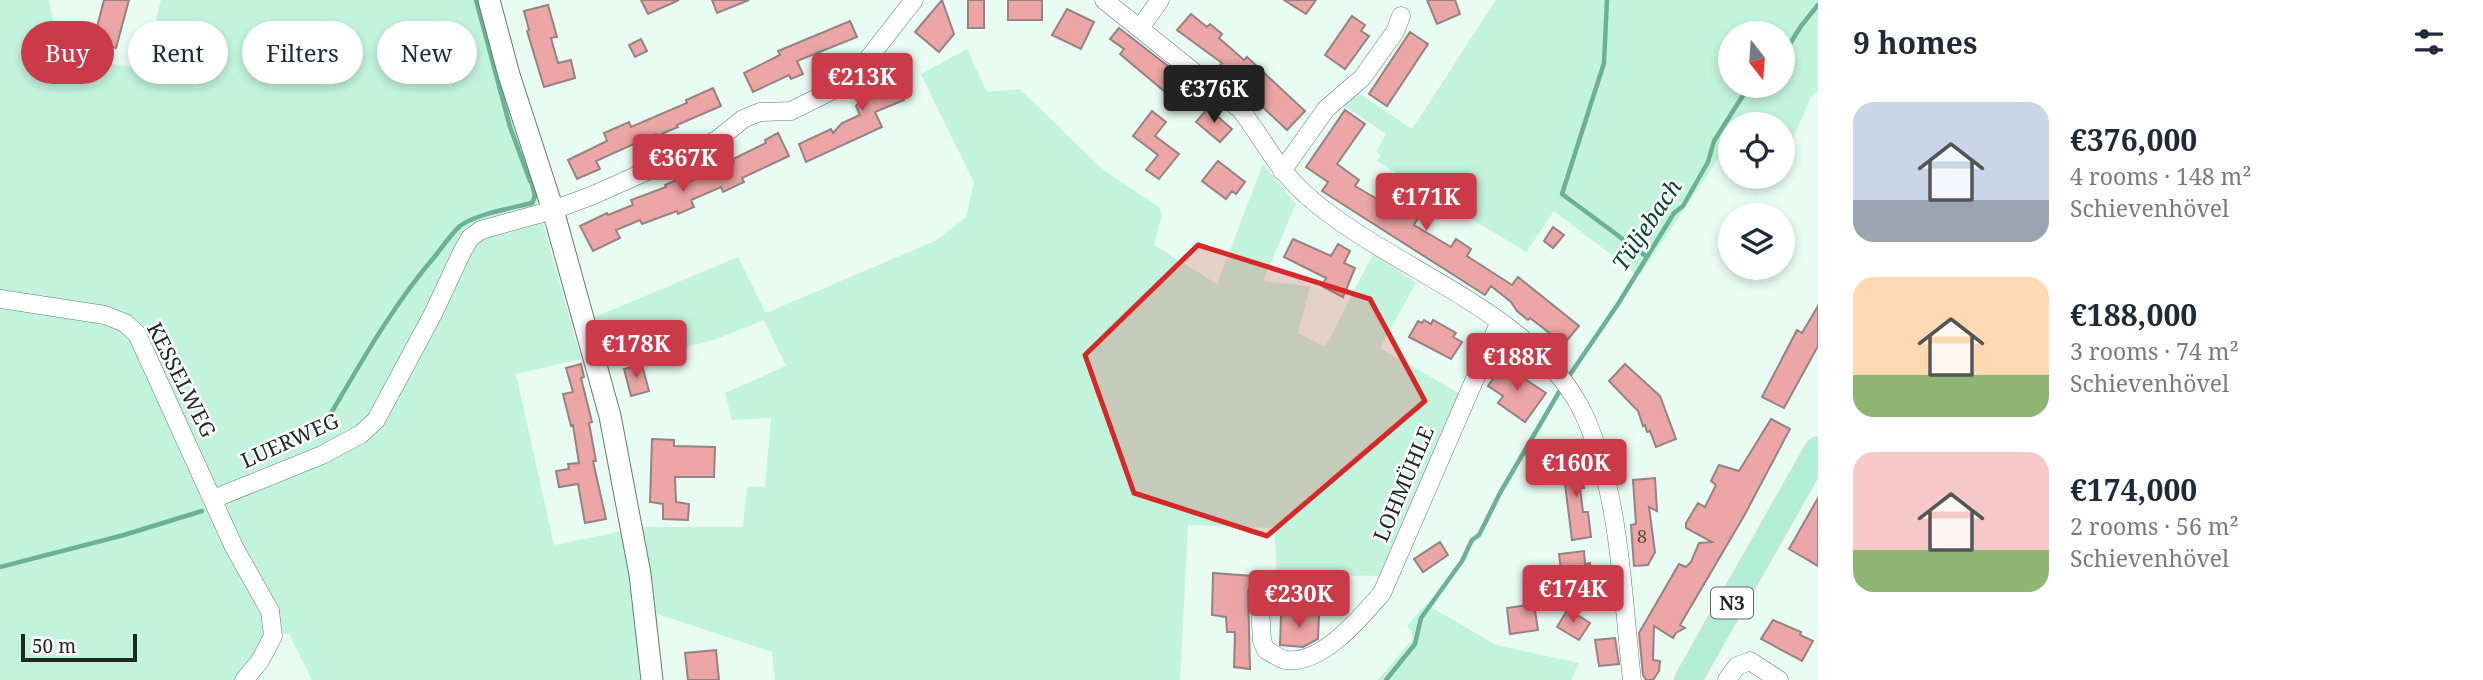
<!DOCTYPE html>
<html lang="en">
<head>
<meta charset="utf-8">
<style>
	:root { --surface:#fff; --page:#f6f6f7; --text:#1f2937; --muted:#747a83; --accent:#ca3a49 }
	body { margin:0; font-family:"Noto Serif",serif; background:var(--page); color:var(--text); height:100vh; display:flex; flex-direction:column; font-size:26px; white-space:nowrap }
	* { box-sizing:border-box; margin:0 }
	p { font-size:23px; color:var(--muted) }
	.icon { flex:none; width:38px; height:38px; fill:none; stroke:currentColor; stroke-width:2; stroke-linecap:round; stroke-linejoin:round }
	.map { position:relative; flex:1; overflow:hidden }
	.panel { display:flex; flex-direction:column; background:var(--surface); width:665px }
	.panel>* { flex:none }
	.banner { position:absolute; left:21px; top:21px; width:665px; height:63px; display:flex; gap:14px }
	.needle { width:46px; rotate:163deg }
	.controls { position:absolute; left:1718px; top:21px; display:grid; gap:14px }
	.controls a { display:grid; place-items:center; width:77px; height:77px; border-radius:50%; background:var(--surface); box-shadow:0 4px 10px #0003; font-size:35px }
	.scale { position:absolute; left:21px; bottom:18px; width:116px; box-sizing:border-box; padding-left:7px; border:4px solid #202724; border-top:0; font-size:19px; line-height:24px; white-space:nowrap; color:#202724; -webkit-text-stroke:5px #fff; paint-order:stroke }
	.price { position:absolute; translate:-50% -60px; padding:0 16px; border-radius:7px; background:var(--accent); color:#fff; font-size:23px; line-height:46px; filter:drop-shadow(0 2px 4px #0008) }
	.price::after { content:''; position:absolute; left:50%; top:42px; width:21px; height:16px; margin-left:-10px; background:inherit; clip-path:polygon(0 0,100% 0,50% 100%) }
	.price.selected { background:#222; color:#fff }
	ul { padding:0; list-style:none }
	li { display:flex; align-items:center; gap:21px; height:175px; padding:0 35px }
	li span { display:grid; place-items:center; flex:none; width:196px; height:140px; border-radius:21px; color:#555 }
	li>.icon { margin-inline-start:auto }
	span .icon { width:84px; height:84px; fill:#fffc; stroke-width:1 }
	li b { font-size:30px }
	h2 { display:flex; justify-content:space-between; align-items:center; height:84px; padding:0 35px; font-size:30px }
	.chip { padding:0 24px; border-radius:32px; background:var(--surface); box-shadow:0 4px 10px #0003; font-size:24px; line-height:63px }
	.chip.selected { background:var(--accent); color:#fff }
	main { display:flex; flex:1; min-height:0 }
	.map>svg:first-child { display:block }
	.green { fill:#c2f3dd; fill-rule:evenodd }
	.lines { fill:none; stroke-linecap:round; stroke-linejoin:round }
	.stream { stroke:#6cb195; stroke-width:4.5 }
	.building { fill:#eba6a5; stroke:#958282; stroke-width:2 }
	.minor-casing { stroke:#687971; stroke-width:19 }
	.tertiary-casing { stroke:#687971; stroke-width:23 }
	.primary-casing { stroke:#dbdcdc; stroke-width:28 }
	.minor { stroke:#fff; stroke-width:18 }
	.tertiary { stroke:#fff; stroke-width:21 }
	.primary { stroke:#b2edd6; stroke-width:26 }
	.marked { fill:#d62828; fill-opacity:0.2; stroke:#d62828; stroke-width:5; stroke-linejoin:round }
	.labels { text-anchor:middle; stroke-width:5; stroke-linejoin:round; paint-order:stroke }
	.number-label { font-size:18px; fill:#534744 }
	.shield { fill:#fff; stroke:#636866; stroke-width:2 }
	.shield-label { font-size:19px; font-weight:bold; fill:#202724 }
	.street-label { font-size:21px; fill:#202724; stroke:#fff }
	.water-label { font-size:23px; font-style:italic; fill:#084532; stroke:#fff }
</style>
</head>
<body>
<main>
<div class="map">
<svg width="1818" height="680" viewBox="0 0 1818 680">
	<rect width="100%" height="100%" fill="#e9fcf3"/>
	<path class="green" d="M0,0H49L60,56L143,69L161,0H484L542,200L532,207L542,220L581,359L516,374L554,545L643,527H743L747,487H765L771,418L732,420L725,393L786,366L764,320L714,340L607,367L595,317L738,257L766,313L937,240L966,217L974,183L921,74L967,49L987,92L1020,89L1102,169L1159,207L1162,215L1154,245L1217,284L1263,164L1296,204L1263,281L1310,286L1298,333L1325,347L1373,254L1416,283L1380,348L1462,395L1384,576L1277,575L1274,528L1188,525L1180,680H775L772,652L657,614L663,680H312L289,634L265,633L257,654L235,680H0Z
		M1496,0H1818V90L1811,97L1787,152L1783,151V124H1731V140L1639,276L1554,211L1526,252L1377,161L1381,155L1376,151L1386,134L1340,103L1357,92L1412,129ZM1731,33H1783V86H1731Z
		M1426,604L1496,645L1579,663L1571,680H1378L1412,640V631L1407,626Z"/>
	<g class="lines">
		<path class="stream" d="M476,0L510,127L530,181
			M1607,0L1604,63L1562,194L1647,257
			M1783,55L1801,26L1818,5
			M1567,379L1618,304L1674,213L1683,206L1708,162L1714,141L1749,86
			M323,427C358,368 391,307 436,255C443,246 451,234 460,226C476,214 512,208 532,203L535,196L531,180
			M0,567L124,535L202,511
			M1386,680L1415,644L1421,618L1462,561L1472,540L1479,535L1500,493L1562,387"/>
	</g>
	<path class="building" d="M104,0H129L116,48L93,42Z
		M641,0H679L648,14Z
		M712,0H749L717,13Z
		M942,0L954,34L939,52L915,32Z
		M968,0H984V28H968Z
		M1008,0H1042V20H1008Z
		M1284,0H1316L1306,14Z
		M1427,0H1455L1460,14L1437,24Z
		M548,5L557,37L551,38L558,63L571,60L575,78L544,87L527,31L529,30L524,11Z
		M1067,9L1094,22L1081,49L1052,35Z
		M1191,14L1207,27L1210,24L1222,34L1219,38L1244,60L1247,57L1305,111L1287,130L1219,66L1222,63L1177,30Z
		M1352,16L1365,25L1361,31L1369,36L1345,69L1325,55Z
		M850,21L857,37L797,61L803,74L791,79L789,75L753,92L744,73L780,55L778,51Z
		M1119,28L1177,73L1164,91L1120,54L1124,49L1110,39Z
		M1410,32L1428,44L1387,106L1369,94Z
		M641,39L647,51L635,57L629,45Z
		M899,54L911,63L897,83L904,100L875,112L882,127L806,162L799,144L831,129L833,133L842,123L860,115L856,106Z
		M713,88L721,106L677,125L678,127L657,136L656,134L596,161L600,169L577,179L568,160L607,141L604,133L629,122L631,127L687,103L686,100Z
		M1208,108L1232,129L1220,142L1196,122Z
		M1345,110L1365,124L1337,164L1359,180L1355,186L1389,206L1392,202L1418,218L1414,225L1451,247L1456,239L1471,249L1467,256L1512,285L1518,277L1579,326L1564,344L1530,318L1528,320L1517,311L1511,302L1491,286L1485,295L1322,191L1328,182L1306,167Z
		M1152,111L1166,122L1155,136L1179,154L1159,179L1146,170L1158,155L1133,136Z
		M778,133L789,156L742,178L744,182L723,192L721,187L691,200L694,207L678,214L677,211L642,224L640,220L616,230L620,238L593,251L580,226L607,213L608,215L633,205L631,200L666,187L665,185L681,178L684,184L734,162L733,159L766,143L765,140Z
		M1218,161L1245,182L1236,194L1232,191L1226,199L1202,181Z
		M1553,227L1564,235L1553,248L1544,241Z
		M1293,239L1331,256L1338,244L1350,251L1344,263L1355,268L1343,297L1322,286L1326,278L1284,257Z
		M1818,306V346L1784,408L1762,397L1797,330L1802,333Z
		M1424,320L1431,324L1433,320L1456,333L1453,337L1462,342L1451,359L1409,337L1418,321L1422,323Z
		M581,364L584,377L581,378L592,422L589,423L596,461H593L606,519L585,523L578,484L559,487L556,471L569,469L568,464L579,463L573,425L571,426L563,394L573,392L566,368Z
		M1625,364L1660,396L1676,439L1656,447L1650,431L1647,432L1645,425L1643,426L1638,411L1609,381Z
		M642,365L649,391L631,396L624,369Z
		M1502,366L1509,371L1510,369L1546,393L1525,422L1498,403L1503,396L1488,386Z
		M1771,419L1790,429L1744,516L1680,625L1685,628L1676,633L1673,638L1654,626L1653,660L1660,661L1659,671L1653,680H1646L1643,675L1639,633L1679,564L1686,567L1691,562L1699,543L1712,542L1686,528V523L1698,503L1705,507L1716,485L1711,481L1719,465L1739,471Z
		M652,439L674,440V446L715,447L714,477H675L676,502L689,504L688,520L663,519V504L650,502Z
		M1579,457L1584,488H1580L1583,512H1588L1591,537L1572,540L1562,460Z
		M1655,478L1657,511L1649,507L1655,552L1648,565L1634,566L1631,525L1636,524L1633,480Z
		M1818,498V566L1789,549Z
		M1440,542L1448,555L1423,572L1414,559Z
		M1584,551L1585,564L1590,563L1593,583L1563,586L1559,554Z
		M1213,573L1253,576L1248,591L1250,669L1234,667L1235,632H1227L1226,617L1212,615Z
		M1534,604L1538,630L1510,634L1507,608Z
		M1568,609L1590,623L1579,640L1557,627Z
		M1281,614L1319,615L1318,639L1303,647L1280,645Z
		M1773,620L1801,632L1800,635L1813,641L1802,661L1761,639Z
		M1615,638L1619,664L1599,666L1595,640Z
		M716,650L719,680H688L685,653Z"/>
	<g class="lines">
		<defs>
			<path id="minor" d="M1104,0L1240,109C1262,137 1277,169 1304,193C1388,270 1538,310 1586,419C1621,500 1622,594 1632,680
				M1140,28L1160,0
				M1282,171L1326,109L1362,78L1395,32L1401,16
				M0,299L105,315L125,323L137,334L234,547L270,611L273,636L260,661L244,680
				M213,499L322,455L361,434L376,420L433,314L462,252L470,238L481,230L553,210L591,196L717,140L743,119L760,112L791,111L833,90L857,73L914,0
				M1259,590L1262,641L1266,650C1272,653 1280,659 1286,660C1322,665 1361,617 1382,593L1500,321
				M1727,680L1737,666L1750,661L1779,680"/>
			<path id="tertiary" d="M489,0L509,75L553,210L610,416L640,574L652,680"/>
			<path id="primary" d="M1688,680L1818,450"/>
		</defs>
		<use href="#minor" class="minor-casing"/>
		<use href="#tertiary" class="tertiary-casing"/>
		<use href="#primary" class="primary-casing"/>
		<use href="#minor" class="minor"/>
		<use href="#tertiary" class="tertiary"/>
		<use href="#primary" class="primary"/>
	</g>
	<path class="marked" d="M1198,245L1370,299L1425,401L1267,536L1134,493L1085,355Z"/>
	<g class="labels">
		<g class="number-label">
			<text x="1642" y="543">8</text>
		</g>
		<rect class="shield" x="1711" y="587.5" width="42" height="31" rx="5"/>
		<g class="shield-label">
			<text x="1732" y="610">N3</text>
		</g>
		<g class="street-label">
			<text transform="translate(181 380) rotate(63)" y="7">KESSELWEG</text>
			<text transform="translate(290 441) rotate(-24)" y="7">LUERWEG</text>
			<text transform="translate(1404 484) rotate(-67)" y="7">LOHMÜHLE</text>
		</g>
		<g class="water-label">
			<text transform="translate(1647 225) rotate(-56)" y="8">Tüljebach</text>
		</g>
	</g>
</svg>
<div class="controls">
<a><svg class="needle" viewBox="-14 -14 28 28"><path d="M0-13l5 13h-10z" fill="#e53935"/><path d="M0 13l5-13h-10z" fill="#747a83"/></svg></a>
<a><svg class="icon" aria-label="locate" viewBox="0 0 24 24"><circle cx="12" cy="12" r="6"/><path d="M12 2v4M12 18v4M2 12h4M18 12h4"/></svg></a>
<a><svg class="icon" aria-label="layers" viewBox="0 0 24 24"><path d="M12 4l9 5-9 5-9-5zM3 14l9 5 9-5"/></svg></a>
</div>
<div class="scale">50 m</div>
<b class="price" style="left:862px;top:113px">€213K</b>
<b class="price selected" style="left:1214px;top:125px">€376K</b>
<b class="price" style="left:683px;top:194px">€367K</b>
<b class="price" style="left:1426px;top:233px">€171K</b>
<b class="price" style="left:636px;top:380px">€178K</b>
<b class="price" style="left:1517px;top:393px">€188K</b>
<b class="price" style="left:1576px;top:499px">€160K</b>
<b class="price" style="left:1573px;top:625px">€174K</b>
<b class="price" style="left:1299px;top:630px">€230K</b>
<div class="banner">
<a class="chip selected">Buy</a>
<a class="chip">Rent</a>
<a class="chip">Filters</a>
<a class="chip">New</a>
</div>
</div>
<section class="panel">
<h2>9 homes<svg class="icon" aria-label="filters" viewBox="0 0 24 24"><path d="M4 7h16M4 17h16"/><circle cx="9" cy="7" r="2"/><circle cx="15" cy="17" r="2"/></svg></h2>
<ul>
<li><span style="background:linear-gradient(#c9d6e8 70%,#9aa5b1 0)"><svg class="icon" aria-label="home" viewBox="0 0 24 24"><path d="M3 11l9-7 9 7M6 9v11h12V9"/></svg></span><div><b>€376,000</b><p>4 rooms · 148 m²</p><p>Schievenhövel</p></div></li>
<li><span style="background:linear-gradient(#ffd9b3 70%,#8fb573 0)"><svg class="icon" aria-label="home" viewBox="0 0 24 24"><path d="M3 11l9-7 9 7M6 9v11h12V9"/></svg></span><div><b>€188,000</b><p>3 rooms · 74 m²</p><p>Schievenhövel</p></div></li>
<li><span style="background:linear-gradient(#f6c9c9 70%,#8fb573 0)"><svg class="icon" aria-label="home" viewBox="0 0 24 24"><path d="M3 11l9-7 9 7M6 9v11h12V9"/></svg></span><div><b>€174,000</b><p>2 rooms · 56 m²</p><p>Schievenhövel</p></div></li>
</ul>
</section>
</main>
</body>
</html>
